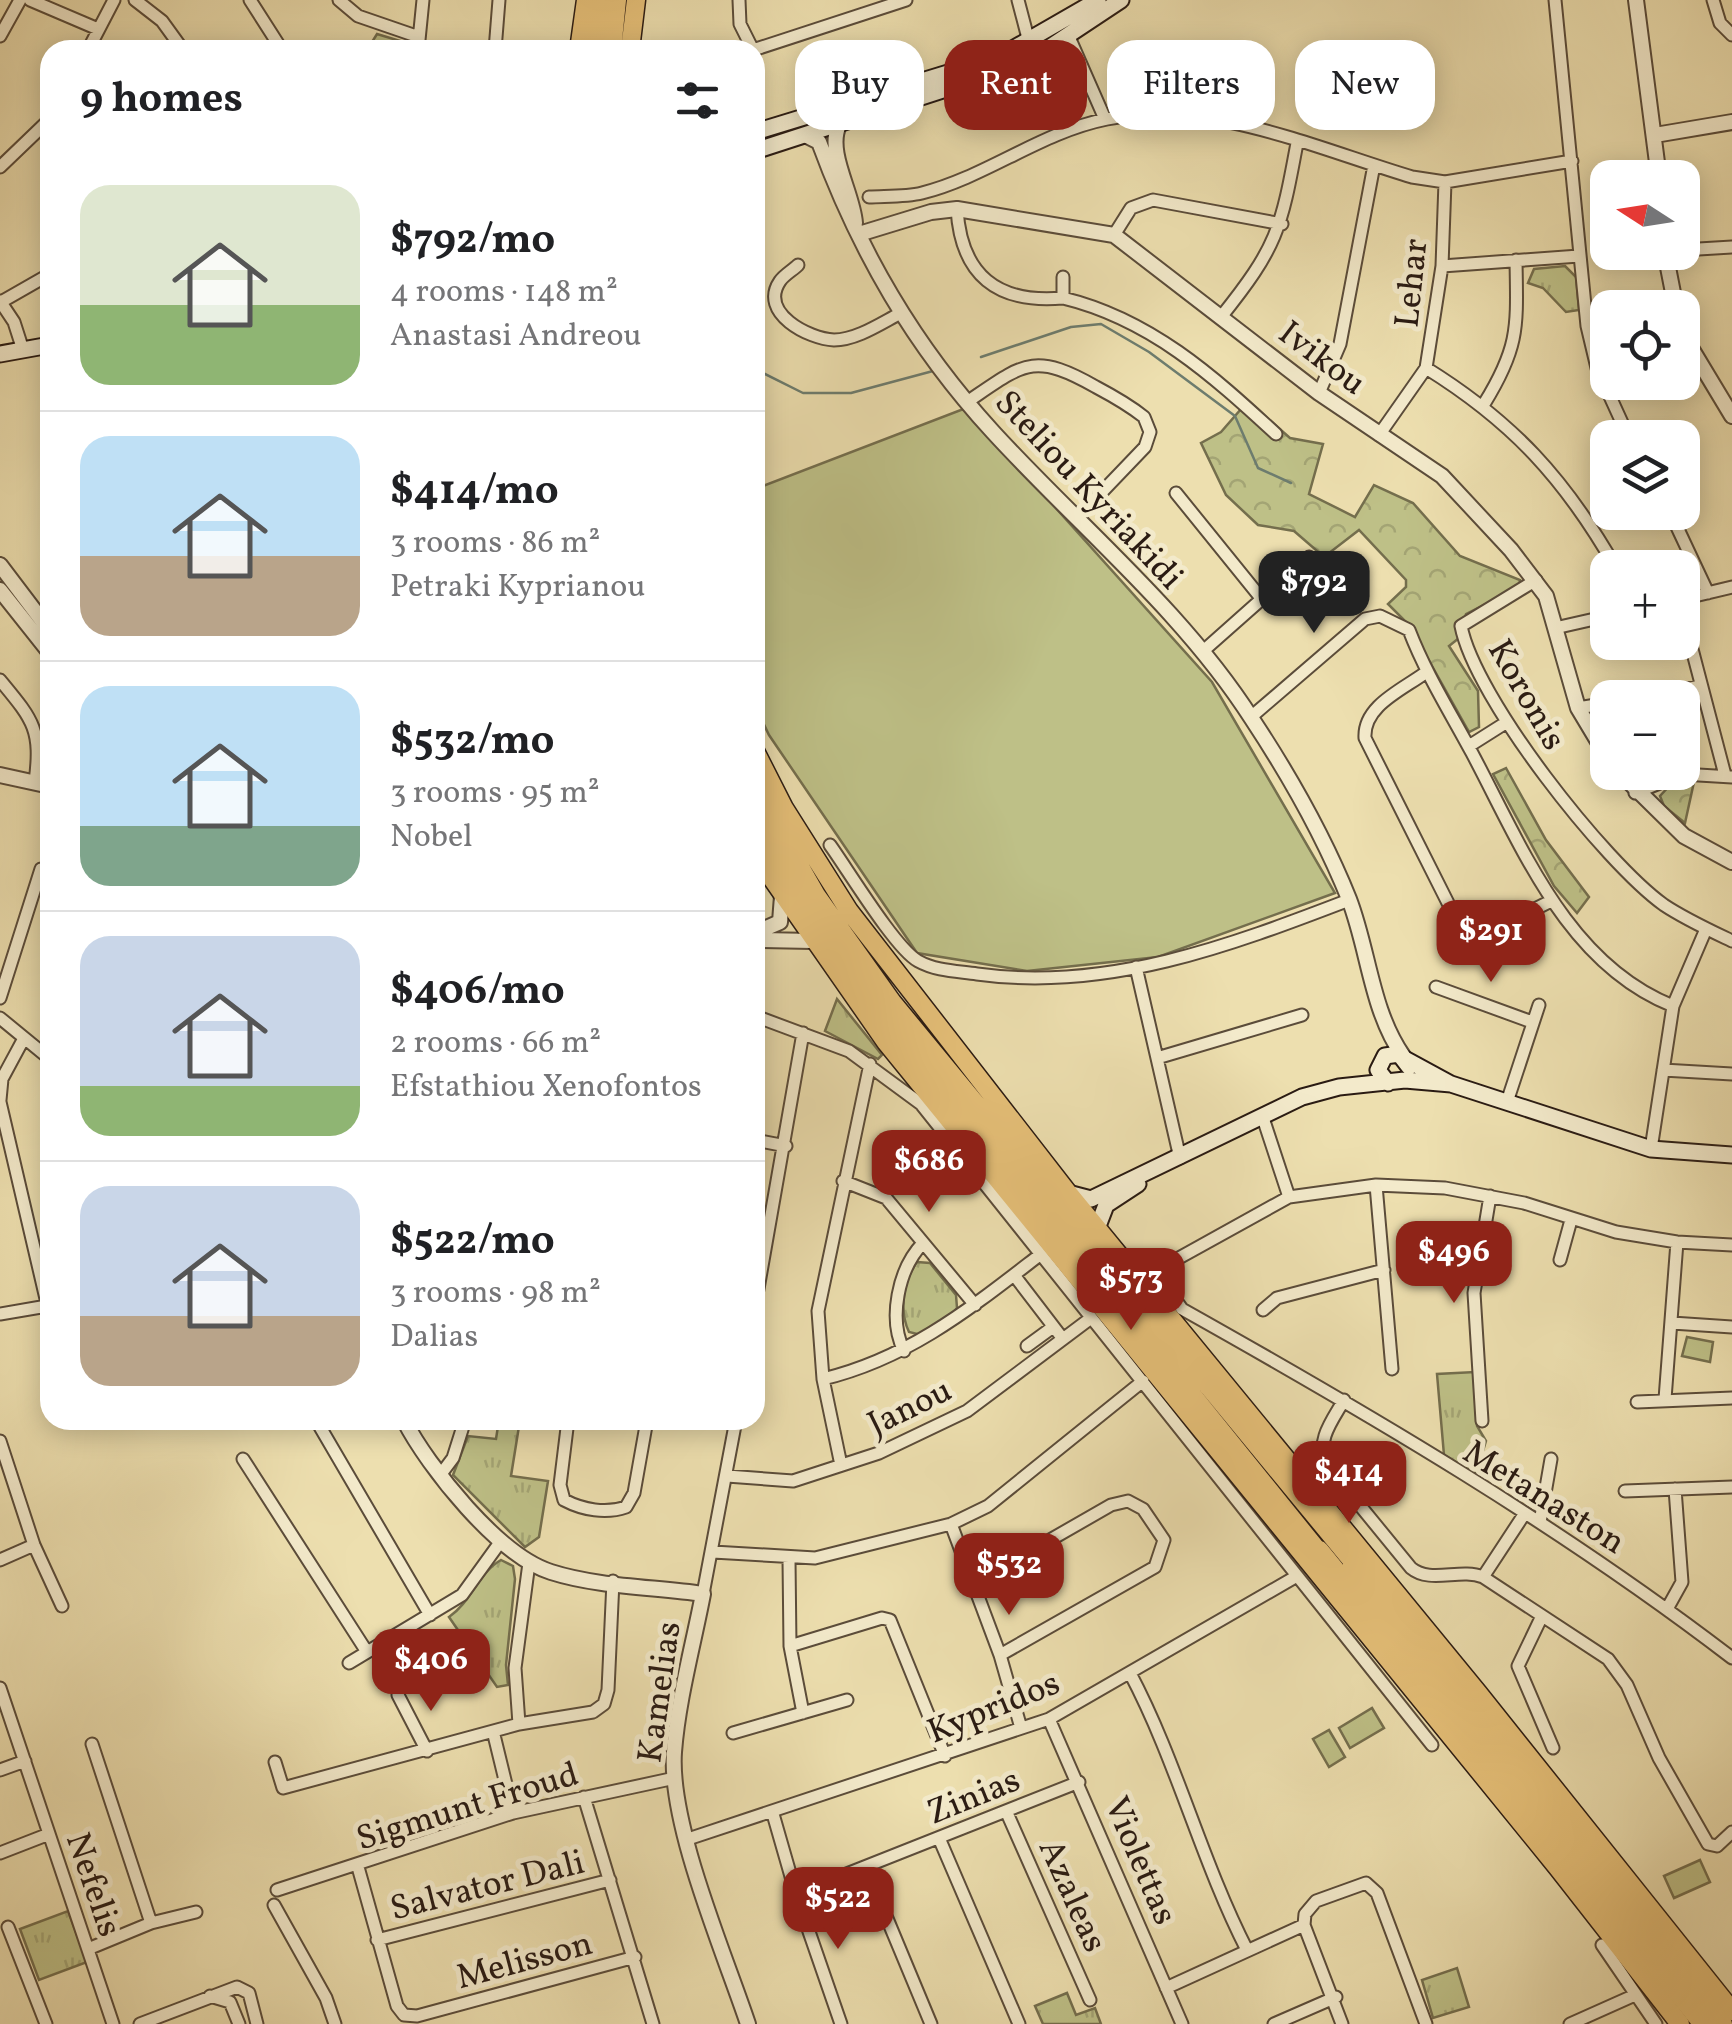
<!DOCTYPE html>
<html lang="en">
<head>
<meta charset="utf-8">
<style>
	:root { --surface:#fff; --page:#f6f6f6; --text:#202124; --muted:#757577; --line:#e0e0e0; --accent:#8f2418 }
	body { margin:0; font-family:Vollkorn,serif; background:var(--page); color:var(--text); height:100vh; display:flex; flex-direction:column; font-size:38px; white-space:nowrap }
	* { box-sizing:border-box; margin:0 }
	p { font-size:32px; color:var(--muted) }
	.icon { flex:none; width:55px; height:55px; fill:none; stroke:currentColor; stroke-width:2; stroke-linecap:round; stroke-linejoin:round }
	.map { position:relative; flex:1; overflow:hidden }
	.sheet { position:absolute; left:40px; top:40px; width:725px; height:1390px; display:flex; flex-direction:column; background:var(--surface); border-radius:30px; box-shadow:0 5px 25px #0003 }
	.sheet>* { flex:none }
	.guide { position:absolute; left:795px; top:40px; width:785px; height:90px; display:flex; gap:20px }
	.needle { width:65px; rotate:282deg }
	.controls { position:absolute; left:1590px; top:160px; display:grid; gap:20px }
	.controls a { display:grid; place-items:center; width:110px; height:110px; border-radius:20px; background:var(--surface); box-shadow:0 5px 25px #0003; font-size:50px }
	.price { position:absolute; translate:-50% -85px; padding:0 22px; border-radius:20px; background:var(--accent); color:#fff; font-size:32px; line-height:65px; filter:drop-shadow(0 2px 5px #0008) }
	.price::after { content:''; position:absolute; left:50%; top:60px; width:30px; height:22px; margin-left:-15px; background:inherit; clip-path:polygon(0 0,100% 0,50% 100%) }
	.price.active { background:#222; color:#fff }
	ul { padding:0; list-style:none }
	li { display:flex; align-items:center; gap:30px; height:250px; padding:0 40px }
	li+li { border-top:2px solid var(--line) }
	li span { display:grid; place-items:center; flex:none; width:280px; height:200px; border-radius:30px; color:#555 }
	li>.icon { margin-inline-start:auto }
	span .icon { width:120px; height:120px; fill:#fffc; stroke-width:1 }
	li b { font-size:42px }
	h2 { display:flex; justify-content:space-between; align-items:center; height:120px; padding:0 40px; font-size:42px }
	.tag { padding:0 35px; border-radius:30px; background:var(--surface); box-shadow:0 5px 25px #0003; font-size:35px; line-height:90px }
	.tag.active { background:var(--accent); color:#fff }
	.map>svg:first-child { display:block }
	.grass { fill:url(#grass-tufts); stroke:#746e4d; stroke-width:2.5 }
	.forest { fill:url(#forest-crowns); stroke:#746e4d; stroke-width:2.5 }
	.garden { fill:#bec087; stroke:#746e4d; stroke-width:2.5 }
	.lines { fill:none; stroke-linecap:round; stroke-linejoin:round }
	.stream { stroke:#6d7c6e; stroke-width:2.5 }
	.minor-casing { stroke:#5b4c3a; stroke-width:15 }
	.tertiary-casing { stroke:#5b4c3a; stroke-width:18 }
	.secondary-casing { stroke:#2a1b13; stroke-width:19 }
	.trunk-casing { stroke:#2a1b13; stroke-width:21 }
	.motorway-casing { stroke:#2a1b13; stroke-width:24 }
	.minor { stroke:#f3eacb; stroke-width:11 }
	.tertiary { stroke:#f3eacb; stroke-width:14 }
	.secondary { stroke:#f3eacb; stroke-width:15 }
	.trunk { stroke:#e6c078; stroke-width:18 }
	.motorway { stroke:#e6c078; stroke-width:20 }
	.labels { text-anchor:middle; stroke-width:10; stroke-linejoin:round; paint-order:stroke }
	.street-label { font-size:35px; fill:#2a1b13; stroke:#f3eacb }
</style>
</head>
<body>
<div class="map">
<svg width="1732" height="2024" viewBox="0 0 1732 2024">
	<defs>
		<pattern id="grass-tufts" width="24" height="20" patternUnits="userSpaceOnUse" patternTransform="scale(2.5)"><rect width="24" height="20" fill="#bec087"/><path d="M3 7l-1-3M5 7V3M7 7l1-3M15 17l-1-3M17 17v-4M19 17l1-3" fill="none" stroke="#a3a474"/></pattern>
		<pattern id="forest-crowns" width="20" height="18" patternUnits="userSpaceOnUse" patternTransform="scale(2.5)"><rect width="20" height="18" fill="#bec087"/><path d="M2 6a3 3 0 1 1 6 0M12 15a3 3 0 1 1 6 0" fill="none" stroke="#a3a474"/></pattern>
	</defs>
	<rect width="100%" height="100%" fill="#eddfaf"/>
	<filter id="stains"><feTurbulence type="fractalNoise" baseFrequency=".002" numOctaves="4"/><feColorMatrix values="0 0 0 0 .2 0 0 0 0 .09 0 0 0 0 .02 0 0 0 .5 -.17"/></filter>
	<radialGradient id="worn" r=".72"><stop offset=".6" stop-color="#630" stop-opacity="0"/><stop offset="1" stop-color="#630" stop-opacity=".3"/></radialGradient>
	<path class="grass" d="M377,34L407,43L412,50H367Z
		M1565,266L1576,277L1579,310L1566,312L1543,288L1528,283L1534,269Z
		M837,999L882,1055L878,1059L825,1031Z
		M917,1262L930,1263L956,1295L957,1308L948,1319L921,1335L909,1332C899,1311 903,1281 917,1262Z
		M1687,1337L1713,1342L1710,1362L1682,1356Z
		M1475,1372L1477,1426L1486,1441L1476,1474L1444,1455L1437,1374Z
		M499,1420H520L511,1476L548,1481L539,1537L525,1547L453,1475L468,1436L496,1439Z
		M501,1560L513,1566L515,1579L506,1665L508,1685L497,1687L449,1617C471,1602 479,1572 501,1560Z
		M857,1886L874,1911L814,1919L813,1902Z
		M68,1911L87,1962L39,1980L20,1929Z
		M1457,1968L1469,2007L1433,2018L1422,1980Z
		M1067,1993L1076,2015L1095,2008L1101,2024H1043L1035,2006Z"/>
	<path class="forest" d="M1248,401L1290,438L1323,444L1309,494L1355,517L1374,485L1413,503L1460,556L1520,580L1519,587L1466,614L1459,638L1449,646L1478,691L1479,727L1469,732L1409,625L1388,604L1406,587V580L1359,530L1324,557L1294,531L1258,525L1226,495L1201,443L1221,432Z
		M1506,768L1546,840L1589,897L1577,913L1554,886L1493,774Z
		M1694,782L1685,823L1664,806L1660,796L1672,783Z"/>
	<path class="garden" d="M966,408L1212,682L1335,893L1158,957L1027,971L917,953L769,735L755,706V489Z
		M1372,1708L1384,1728L1350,1748L1339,1728Z
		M1329,1730L1345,1757L1329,1767L1313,1739Z
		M1700,1860L1710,1882L1674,1898L1664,1876Z"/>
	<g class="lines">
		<path class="stream" d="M981,357L1071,327L1101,324L1149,352L1235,416L1258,468L1291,483
			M755,369L803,393H851L933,371"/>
		<defs>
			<path id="minor" d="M30,0L98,29
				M135,0L162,21L183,50
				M250,0L282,50
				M339,0L358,16L419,37
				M739,0L740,24L753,50
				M1018,0L1029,42
				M1555,0L1587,326L1597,368L1629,438
				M1713,0L1720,23L1732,35
				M0,36L20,0
				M1069,37L1105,119
				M88,50L114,0
				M418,50L423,0
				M495,50L499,0
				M753,50L906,0
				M0,167L50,119
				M869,197C886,196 906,197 922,193C986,177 1041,132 1107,119C1209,99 1315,148 1412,177L1445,182L1572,161
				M957,209C961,275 997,304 1063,298V277
				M1114,235L1131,208L1153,200L1282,224
				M1682,250L1732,247
				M798,265C793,270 784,275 780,281C758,313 809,339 834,340C856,340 880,324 899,314
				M1442,266L1579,256
				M1063,298C1150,319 1212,375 1276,434
				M0,301L14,322L23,350
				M1,302L50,274
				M1221,317C1277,247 1281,230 1297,143
				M1587,326L1608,321
				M1426,368C1513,422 1565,479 1616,568
				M1319,393L1340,344L1374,165
				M967,402C1023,364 1033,351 1096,387C1113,396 1129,405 1144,417L1150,432L1145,447L1077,518
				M1484,404C1520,346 1517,326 1516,260
				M1379,435L1426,368L1442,266L1445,182
				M1176,493L1261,598
				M1670,512L1708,593
				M1536,580L1461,626C1475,698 1604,862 1664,905C1685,919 1709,930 1732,941
				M1682,599L1732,587
				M1682,611L1725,775
				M1555,628L1608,616
				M1202,652L1309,557
				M1425,673C1402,690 1363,706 1365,738L1452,911L1480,931L1497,928L1551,901
				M0,680C33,720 42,729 35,782
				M1637,698L1701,686
				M1578,708L1608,703
				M1251,717L1365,619L1380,616L1409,630C1426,674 1450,712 1472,753C1522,847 1567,964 1673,1006
				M1469,746L1507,722
				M1635,793L1682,774L1732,777
				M830,845C848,870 895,948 918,961C936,971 956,971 977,974C1107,992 1229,946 1349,900
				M1136,967L1180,1158
				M1436,987L1532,1022
				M0,998L41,869
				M755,1016L849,1051L921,1104L1432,1745
				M0,1018L50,1059
				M1157,1058L1302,1015
				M1663,1070L1732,1074
				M0,1100L2,1079L23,1040
				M0,1102L50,1316
				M1507,1102L1539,1005
				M1262,1115L1289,1197
				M755,1140L786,1146
				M1651,1149L1673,1006L1706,929
				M843,1181L886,1198L975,1305
				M1376,1185L1392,1369
				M1732,1245L1677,1242L1616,1232L1524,1203L1445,1188L1376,1185L1289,1197L1177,1259L1167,1270L1164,1284L1182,1309C1371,1415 1560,1526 1732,1658
				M1560,1260L1571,1220
				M1014,1275L1063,1339
				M755,1306L803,1033
				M1263,1310L1277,1298L1384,1270
				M0,1314L47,1306
				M1672,1323L1732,1327
				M1027,1346L1053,1327
				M904,1351C888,1319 898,1269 923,1243
				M823,1379C910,1358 972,1307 1041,1254
				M1665,1399L1677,1242
				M1344,1400C1332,1421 1316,1440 1326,1464L1411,1568C1430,1584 1460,1568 1483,1577L1608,1659L1627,1685L1659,1758L1708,1844L1717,1846L1732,1832
				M1637,1402L1732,1398
				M316,1420L430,1615
				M568,1420L560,1485L564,1500C583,1510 606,1514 626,1507L634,1493L647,1420
				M1482,1421L1474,1293L1490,1196
				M0,1441L34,1545L62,1606
				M243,1459L367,1652
				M841,1465L823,1379L818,1311L870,1064
				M441,1474L453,1458L465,1420
				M727,1476L793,1481L879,1453L967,1411L1091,1318
				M1625,1491L1732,1487
				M1540,1522L1551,1459
				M951,1524L1000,1655L1021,1728
				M713,1552L815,1558L951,1524L988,1506L1143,1381
				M0,1560L34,1545
				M789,1560L790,1646L803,1713
				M1483,1577L1525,1513
				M975,1583L1111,1505L1128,1501L1143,1509L1164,1540L1155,1567L1000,1655
				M703,1594L736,1420
				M1667,1609L1682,1582L1675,1489
				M1541,1618L1518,1666L1553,1748
				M790,1646L882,1618L890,1620L945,1756
				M349,1663L462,1595L501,1541
				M1130,1673C1177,1762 1201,1860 1247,1950
				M0,1688L113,2024
				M398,1695L427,1751
				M1049,1719L1182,2024
				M519,1724L515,1668L529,1563
				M733,1733L847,1700
				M494,1735L513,1813
				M92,1744L151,1923
				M275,1762L283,1788L519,1724L593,1712L604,1704L608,1690L613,1581
				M0,1770L25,1761
				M584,1797L653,2024
				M1007,1813L1090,2000
				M773,1814L796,1894L1079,1782
				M939,1838L1019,2024
				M688,1839L1049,1719L1297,1576
				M0,1853L49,1834
				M358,1867L397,2006L404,2015L417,2016L635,1957
				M866,1868L931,2024
				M277,1890L513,1813L675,1778
				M796,1894L841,2024
				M274,1905L326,1998L335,2024
				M1304,1925L1342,2024
				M8,1927L46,2024
				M377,1940L610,1880
				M1602,1945L1656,2024
				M88,1949L151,1923L196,1912
				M1166,1988L1304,1925L1305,1914L1316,1901L1366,1883L1377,1893L1426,2024
				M210,1996L230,2002L239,2024
				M140,2024L237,1987L249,1993L257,2024
				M1274,2024L1336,1997
				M1570,2024L1635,1995"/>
			<path id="tertiary" d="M1636,0L1659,178
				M839,125C826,152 853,193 855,223
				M805,135L819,142C859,251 914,346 993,432C1079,526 1183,611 1252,719C1289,775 1324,837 1349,899C1369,951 1371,1010 1403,1056
				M1655,135L1732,122
				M859,234L931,212L957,209L1114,235L1319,393L1442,476L1511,550L1546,596L1578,708L1608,758
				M1665,252L1676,308
				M1682,333L1732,416
				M0,565L50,631
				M0,590L50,653
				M1619,772L1684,836L1732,862
				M0,775L50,786
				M755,933L780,922L782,896
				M755,940L812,941
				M404,1420C428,1467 499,1556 551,1572C598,1587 655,1587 703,1594C693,1646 678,1700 674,1752C669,1825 724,1952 748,2024"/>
			<path id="secondary" d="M755,132L997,58L1098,0
				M755,151L1026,63L1121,0
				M0,354L50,345
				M1405,1059L1451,1084L1651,1149L1732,1155
				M1388,1083L1378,1070L1385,1056L1399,1054L1409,1067
				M1068,1193L1091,1199L1302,1097L1339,1087L1405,1080L1451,1084
				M1098,1226L1106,1205L1138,1184"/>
			<path id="trunk" d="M579,50L586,0
				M597,50L603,0
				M612,50L617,0
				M630,50L636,0
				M755,751L789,818
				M755,788L816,895L892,1002L1363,1574
				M784,808L849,911L1068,1193L1478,1693L1732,2011
				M755,819L820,930L875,1002L1327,1562
				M755,854L886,1042L1558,1868L1680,2024"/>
			<path id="motorway" d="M1319,1551L1704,2024
				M1353,1565L1722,2024"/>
		</defs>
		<use href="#minor" class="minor-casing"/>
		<use href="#tertiary" class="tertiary-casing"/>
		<use href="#secondary" class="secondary-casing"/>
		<use href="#trunk" class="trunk-casing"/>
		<use href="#motorway" class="motorway-casing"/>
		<use href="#minor" class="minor"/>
		<use href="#tertiary" class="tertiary"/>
		<use href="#secondary" class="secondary"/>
		<use href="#trunk" class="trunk"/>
		<use href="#motorway" class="motorway"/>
	</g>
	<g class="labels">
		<g class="street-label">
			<text transform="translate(1410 283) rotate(-84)" y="12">Lehar</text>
			<text transform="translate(1323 357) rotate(37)" y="12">Ivikou</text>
			<text transform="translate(1090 489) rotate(47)" y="12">Steliou Kyriakidi</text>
			<text transform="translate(1528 694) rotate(60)" y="12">Koronis</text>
			<text transform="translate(909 1406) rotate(-26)" y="12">Janou</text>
			<text transform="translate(1545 1496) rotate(32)" y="12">Metanaston</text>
			<text transform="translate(658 1692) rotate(-82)" y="12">Kamelias</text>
			<text transform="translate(993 1706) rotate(-22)" y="12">Kypridos</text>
			<text transform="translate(973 1795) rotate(-22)" y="12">Zinias</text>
			<text transform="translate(467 1805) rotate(-17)" y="12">Sigmunt Froud</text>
			<text transform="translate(1142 1860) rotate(67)" y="12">Violettas</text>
			<text transform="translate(95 1884) rotate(71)" y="12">Nefelis</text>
			<text transform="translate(487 1884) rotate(-14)" y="12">Salvator Dali</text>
			<text transform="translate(1074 1895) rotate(66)" y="12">Azaleas</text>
			<text transform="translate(524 1959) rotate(-15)" y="12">Melisson</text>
		</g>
	</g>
	<rect width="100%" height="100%" filter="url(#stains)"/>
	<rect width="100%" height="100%" fill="url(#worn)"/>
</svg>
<div class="controls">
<a><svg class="needle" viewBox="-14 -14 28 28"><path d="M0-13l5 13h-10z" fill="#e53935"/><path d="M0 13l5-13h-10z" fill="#757577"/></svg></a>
<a><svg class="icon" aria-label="locate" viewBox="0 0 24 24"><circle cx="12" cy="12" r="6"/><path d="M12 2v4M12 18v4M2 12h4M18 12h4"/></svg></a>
<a><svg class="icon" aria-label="layers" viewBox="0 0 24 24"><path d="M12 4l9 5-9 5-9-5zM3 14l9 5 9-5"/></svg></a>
<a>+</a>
<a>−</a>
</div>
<b class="price active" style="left:1314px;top:636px">$792</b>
<b class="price" style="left:1491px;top:985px">$291</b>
<b class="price" style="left:929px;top:1215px">$686</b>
<b class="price" style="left:1454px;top:1306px">$496</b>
<b class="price" style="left:1131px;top:1333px">$573</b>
<b class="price" style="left:1349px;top:1526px">$414</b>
<b class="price" style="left:1009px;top:1618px">$532</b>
<b class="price" style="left:431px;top:1714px">$406</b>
<b class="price" style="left:838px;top:1952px">$522</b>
<div class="guide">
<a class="tag">Buy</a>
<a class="tag active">Rent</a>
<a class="tag">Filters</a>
<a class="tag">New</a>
</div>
<section class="sheet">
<h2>9 homes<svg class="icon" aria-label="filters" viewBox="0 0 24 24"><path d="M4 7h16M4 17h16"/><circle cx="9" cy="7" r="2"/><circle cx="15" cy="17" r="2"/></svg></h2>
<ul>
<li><span style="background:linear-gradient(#dfe7d0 60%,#8fb573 0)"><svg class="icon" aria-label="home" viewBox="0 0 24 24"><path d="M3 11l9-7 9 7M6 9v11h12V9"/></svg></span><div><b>$792/mo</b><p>4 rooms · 148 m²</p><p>Anastasi Andreou</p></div></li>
<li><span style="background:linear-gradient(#bfe0f5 60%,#b9a48a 0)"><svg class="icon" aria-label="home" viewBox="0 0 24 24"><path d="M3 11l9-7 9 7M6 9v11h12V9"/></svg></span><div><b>$414/mo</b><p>3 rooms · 86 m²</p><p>Petraki Kyprianou</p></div></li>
<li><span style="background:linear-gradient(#bfe0f5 70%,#7fa58c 0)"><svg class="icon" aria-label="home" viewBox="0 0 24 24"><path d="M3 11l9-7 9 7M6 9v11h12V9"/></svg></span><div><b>$532/mo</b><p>3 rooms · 95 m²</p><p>Nobel</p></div></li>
<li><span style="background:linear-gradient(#c9d6e8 75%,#8fb573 0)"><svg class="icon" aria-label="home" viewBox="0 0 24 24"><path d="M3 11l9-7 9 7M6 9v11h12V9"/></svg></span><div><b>$406/mo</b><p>2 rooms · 66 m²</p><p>Efstathiou Xenofontos</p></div></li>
<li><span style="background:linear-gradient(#c9d6e8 65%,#b9a48a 0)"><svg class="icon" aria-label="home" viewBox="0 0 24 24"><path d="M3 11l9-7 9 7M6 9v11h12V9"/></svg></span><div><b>$522/mo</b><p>3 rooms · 98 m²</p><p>Dalias</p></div></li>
</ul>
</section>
</div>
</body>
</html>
